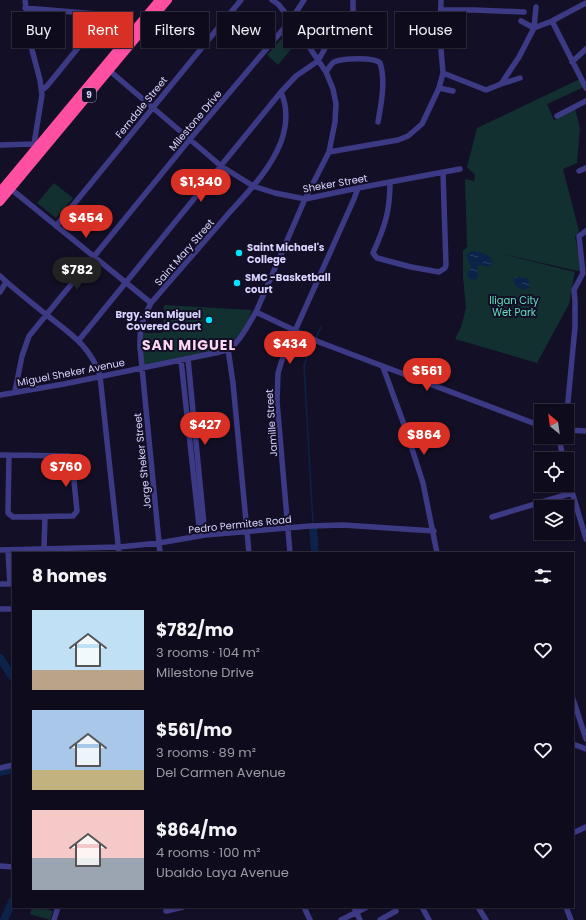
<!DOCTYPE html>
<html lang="en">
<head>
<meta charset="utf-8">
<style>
	:root { --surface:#0e0b1c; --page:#171425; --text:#f1f3f6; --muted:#9b9ba3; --line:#2e2b3b; --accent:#d93025 }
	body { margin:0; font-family:Poppins,sans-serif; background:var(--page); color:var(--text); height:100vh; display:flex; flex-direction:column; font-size:15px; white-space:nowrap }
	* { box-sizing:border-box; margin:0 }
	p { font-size:13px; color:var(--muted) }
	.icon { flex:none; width:22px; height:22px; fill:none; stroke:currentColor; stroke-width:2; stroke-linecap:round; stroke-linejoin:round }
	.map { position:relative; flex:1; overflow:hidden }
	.panel { position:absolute; left:12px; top:552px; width:562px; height:356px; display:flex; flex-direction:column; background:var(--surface); border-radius:0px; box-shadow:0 1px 3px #0004,0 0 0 1px var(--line) }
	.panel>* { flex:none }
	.guide { position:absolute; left:12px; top:12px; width:562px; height:36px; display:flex; gap:8px }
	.needle { width:26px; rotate:331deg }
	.controls { position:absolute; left:534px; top:404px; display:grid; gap:8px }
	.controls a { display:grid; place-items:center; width:40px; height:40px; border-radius:0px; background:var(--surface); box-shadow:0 1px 3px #0004,0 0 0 1px var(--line); font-size:20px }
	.price { position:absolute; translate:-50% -34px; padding:0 9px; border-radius:14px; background:var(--accent); color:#fff; font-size:13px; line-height:26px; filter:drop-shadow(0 1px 2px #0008) }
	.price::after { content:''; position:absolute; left:50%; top:24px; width:12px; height:9px; margin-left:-6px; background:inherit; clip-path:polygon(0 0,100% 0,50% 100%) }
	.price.on { background:#222; color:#fff }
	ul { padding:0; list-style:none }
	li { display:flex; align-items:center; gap:12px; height:100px; padding:0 20px }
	li span { display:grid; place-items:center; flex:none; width:112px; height:80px; border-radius:0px; color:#555 }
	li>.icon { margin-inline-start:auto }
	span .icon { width:48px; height:48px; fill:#fffc; stroke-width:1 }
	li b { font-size:17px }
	h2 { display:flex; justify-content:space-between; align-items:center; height:48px; padding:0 20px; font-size:17px }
	.pill { padding:0 14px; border-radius:0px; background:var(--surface); box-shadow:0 1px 3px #0004,0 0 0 1px var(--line); font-size:14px; line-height:36px }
	.pill.on { background:var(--accent); color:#fff }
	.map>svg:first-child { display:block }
	.green { fill:#12302f }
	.water { fill:url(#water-ripples) }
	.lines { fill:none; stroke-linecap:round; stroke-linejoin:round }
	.stream { stroke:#0c2248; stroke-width:1.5 }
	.river { stroke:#0c2248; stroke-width:8 }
	.minor { stroke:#3d3a85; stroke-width:5.5 }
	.highway { stroke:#ff4fa3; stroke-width:8 }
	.poi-dot { fill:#00e5ff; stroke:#130f26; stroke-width:1.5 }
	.labels { text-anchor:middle; stroke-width:4; stroke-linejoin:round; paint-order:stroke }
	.shield { fill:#130f26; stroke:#9e99be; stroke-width:1 }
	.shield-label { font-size:9px; font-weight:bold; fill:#d9d4ff }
	.street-label { font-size:10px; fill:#d9d4ff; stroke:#130f26 }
	.poi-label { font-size:10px; font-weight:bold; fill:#d9d4ff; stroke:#130f26; text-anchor:start }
	.park-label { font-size:10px; fill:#5fe0c0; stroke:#130f26 }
	.district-label { font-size:14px; font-weight:bold; letter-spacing:1px; fill:#ffd6f0; stroke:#130f26 }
</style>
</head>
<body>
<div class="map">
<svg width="586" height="920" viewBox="0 0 586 920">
	<defs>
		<pattern id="water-ripples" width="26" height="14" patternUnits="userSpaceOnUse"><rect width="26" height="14" fill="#0c2248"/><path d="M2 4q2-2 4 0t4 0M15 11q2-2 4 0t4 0" fill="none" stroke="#2f4163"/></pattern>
	</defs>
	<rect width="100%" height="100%" fill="#130f26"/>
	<path class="green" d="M281,39L292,48L278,65L267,55Z
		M580,79L584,87L547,104L554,120L575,109L580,128L577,163L563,169L579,231L575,237L582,272L498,253L575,272L569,304L537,363L455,339L461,327L466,308L463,277V251L468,246L467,245L465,179L474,181L475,175L467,167L477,128Z
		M54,183L73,198L56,218L37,203Z
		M164,305L252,310C245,329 237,341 218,350L143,366L142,333H163Z
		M32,907H38L53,911L50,920L30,914Z"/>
	<path class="water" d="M474,251C481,253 494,254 492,264L488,267L480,265L478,266L477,271L479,276L475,280L470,279L467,274L471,267C468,259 462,254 474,251Z
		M517,276L521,278H526L529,280V288L522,290L515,285L513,280Z"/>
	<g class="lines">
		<path class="stream" d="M316,338L321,327
			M313,524L304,366L309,351L315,342"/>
		<path class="river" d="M313,528L315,553
			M0,658L13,678
			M0,772L13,769
			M4,920L13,900"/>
		<path class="minor" d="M25,0L31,46L40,80L42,95L34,144
			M25,8L109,15
			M441,10H475L524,12
			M521,21L534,28L536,7
			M552,21L586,88
			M342,32L353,11V0
			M572,62L586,49
			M110,71L221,166L253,186L275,193L305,199L358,188L460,169
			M326,72C328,69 331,64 334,62C342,58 374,57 380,63C386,80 381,105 378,122
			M443,73L486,90L501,84L519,57L534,28L552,21L586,3
			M501,84L520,78
			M439,88L453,91
			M42,90L47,86L82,43
			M557,116L586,101
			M0,145L34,144L37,146
			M329,152L398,140L408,136L422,124L439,88L443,73L440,37L441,0
			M579,171L586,168
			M390,182C390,212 385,226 373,253L377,258L411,267L439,272L445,268L446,265L443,173
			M11,189L151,303
			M56,226L241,0
			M0,276C15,290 32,303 48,316C71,334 91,347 100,376L119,553
			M0,292L6,282
			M256,312L319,342L541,426
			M79,340L281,92L296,76L318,61L330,39L336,34L342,32C348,37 357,38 364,33
			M228,349L233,383L249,553
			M188,359L205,535
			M181,360L200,535
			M383,367L406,430L423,483L437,553
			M15,391L22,356L29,336L190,139L291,20L304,0
			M0,395L64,384L210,354C216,353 221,352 226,350C239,345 249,323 256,312L305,199L329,152L335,122L336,104L333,89L326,72L291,20L278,4L272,0
			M567,412L575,327V301L574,290L583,273L579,236L586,231
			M567,430L586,431
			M559,437L563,459
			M0,455H9L69,456L72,461L77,511L73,516L13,517L8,513L9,455
			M567,475L586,539
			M492,517L572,493
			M44,549L45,517
			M0,550L119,547L159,543L205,535L310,526L343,525L434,531
			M160,553L140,347C139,330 143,318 151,303C177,273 203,243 229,213C249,191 270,170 281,142C287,125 288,108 281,92
			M290,553L277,402L278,373L282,360L354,199L358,188
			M0,584H10L8,550
			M0,609H13
			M573,699L586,739
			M573,744L586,749
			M0,768L13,765
			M573,833L586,827
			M0,866L13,867
			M304,907L310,920
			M354,907L360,920
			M422,907L429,920
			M478,907L486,920
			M566,907L571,920
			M166,911L183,907
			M54,920L58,907
			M341,920L367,907
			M380,920L396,911"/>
		<path class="highway" d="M0,191L159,0
			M0,202L168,0"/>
	</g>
	<g class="poi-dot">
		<circle cx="239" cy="253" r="4"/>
		<circle cx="237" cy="283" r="4"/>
		<circle cx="209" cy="320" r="4"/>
	</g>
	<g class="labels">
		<rect class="shield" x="82" y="88" width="14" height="14" rx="3"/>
		<g class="shield-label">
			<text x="89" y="98">9</text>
		</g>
		<g class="street-label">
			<text transform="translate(141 107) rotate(-51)" y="4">Ferndale Street</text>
			<text transform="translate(195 120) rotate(-50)" y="4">Milestone Drive</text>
			<text transform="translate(335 183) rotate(-10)" y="4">Sheker Street</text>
			<text transform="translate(184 252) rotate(-49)" y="4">Saint Mary Street</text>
			<text transform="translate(71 372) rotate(-11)" y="4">Miguel Sheker Avenue</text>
			<text transform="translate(271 423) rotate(-94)" y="4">Jamille Street</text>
			<text transform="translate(142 461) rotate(-96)" y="4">Jorge Sheker Street</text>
			<text transform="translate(240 524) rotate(-6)" y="4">Pedro Permites Road</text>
		</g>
		<g class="poi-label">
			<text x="247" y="251">Saint Michael's<tspan x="247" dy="12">College</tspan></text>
			<text x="245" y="281">SMC -Basketball<tspan x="245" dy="12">court</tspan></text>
			<text x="201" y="318" text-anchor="end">Brgy. San Miguel<tspan x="201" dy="12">Covered Court</tspan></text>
		</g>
		<g class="park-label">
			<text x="514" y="304">Iligan City<tspan x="514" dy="12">Wet Park</tspan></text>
		</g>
		<g class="district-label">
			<text x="189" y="350">SAN MIGUEL</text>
		</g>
	</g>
</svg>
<div class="controls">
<a><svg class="needle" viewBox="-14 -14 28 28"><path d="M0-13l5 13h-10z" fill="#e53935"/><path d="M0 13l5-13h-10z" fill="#9b9ba3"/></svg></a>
<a><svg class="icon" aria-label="locate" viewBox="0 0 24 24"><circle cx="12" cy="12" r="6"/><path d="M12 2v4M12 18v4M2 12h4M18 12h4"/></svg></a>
<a><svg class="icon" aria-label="layers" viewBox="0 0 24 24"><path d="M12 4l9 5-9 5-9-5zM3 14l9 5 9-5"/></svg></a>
</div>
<b class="price" style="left:201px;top:203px">$1,340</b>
<b class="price" style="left:86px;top:239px">$454</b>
<b class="price on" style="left:77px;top:291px">$782</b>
<b class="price" style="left:290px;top:365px">$434</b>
<b class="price" style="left:427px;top:392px">$561</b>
<b class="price" style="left:205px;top:446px">$427</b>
<b class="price" style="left:424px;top:456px">$864</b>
<b class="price" style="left:66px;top:488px">$760</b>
<div class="guide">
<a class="pill">Buy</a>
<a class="pill on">Rent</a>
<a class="pill">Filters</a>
<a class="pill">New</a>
<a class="pill">Apartment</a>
<a class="pill">House</a>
</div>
<section class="panel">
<h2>8 homes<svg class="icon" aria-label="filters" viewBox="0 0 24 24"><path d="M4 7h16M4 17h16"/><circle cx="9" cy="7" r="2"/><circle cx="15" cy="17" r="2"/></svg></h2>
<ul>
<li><span style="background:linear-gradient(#bfe0f5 75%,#b9a48a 0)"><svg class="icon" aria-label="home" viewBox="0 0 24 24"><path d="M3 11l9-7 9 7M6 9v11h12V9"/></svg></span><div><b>$782/mo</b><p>3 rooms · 104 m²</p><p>Milestone Drive</p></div><svg class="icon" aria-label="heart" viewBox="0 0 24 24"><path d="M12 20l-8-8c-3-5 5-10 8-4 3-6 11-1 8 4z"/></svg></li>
<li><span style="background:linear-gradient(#a9c7e8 75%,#c2b280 0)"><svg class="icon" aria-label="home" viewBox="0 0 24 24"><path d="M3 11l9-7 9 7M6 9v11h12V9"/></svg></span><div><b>$561/mo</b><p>3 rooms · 89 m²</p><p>Del Carmen Avenue</p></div><svg class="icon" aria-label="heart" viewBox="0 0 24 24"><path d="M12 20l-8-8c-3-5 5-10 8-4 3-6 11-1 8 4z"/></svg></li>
<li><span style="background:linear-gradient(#f6c9c9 60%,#9aa5b1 0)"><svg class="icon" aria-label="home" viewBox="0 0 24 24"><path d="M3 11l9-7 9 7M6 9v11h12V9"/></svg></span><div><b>$864/mo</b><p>4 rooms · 100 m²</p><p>Ubaldo Laya Avenue</p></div><svg class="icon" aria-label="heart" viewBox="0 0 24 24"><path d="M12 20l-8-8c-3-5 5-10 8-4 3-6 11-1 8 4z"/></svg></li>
</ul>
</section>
</div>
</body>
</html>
